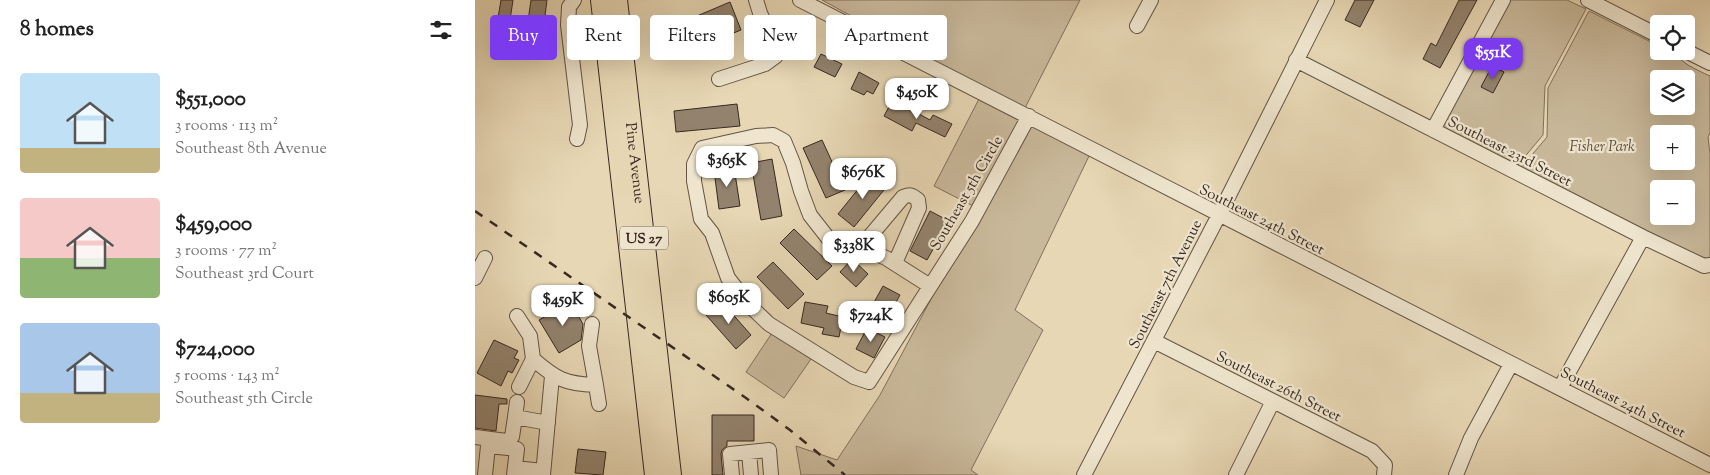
<!DOCTYPE html>
<html lang="en">
<head>
<meta charset="utf-8">
<style>
	:root { --surface:#fff; --page:#f2f2f2; --text:#222; --muted:#767676; --accent:#7c3aed }
	body { margin:0; font-family:"Sorts Mill Goudy",serif; background:var(--page); color:var(--text); height:100vh; display:flex; flex-direction:column; font-size:19px; white-space:nowrap }
	* { box-sizing:border-box; margin:0 }
	p { font-size:16px; color:var(--muted) }
	.icon { flex:none; width:28px; height:28px; fill:none; stroke:currentColor; stroke-width:2; stroke-linecap:round; stroke-linejoin:round }
	.map { position:relative; flex:1; overflow:hidden }
	.side { display:flex; flex-direction:column; background:var(--surface); width:475px }
	.side>* { flex:none }
	.hud { position:absolute; left:15px; top:15px; width:475px; height:45px; display:flex; gap:10px }
	.buttons { position:absolute; left:1175px; top:15px; display:grid; gap:10px }
	.buttons a { display:grid; place-items:center; width:45px; height:45px; border-radius:5px; background:var(--surface); box-shadow:0 5px 20px #0002; font-size:25px }
	.price { position:absolute; translate:-50% -42px; padding:0 11px; border-radius:10px; background:#fff; color:#222; font-size:16px; line-height:32px; filter:drop-shadow(0 1px 2px #0008) }
	.price::after { content:''; position:absolute; left:50%; top:30px; width:15px; height:11px; margin-left:-8px; background:inherit; clip-path:polygon(0 0,100% 0,50% 100%) }
	.price.selected { background:var(--accent); color:#fff }
	ul { padding:0; list-style:none }
	li { display:flex; align-items:center; gap:15px; height:125px; padding:0 20px }
	li span { display:grid; place-items:center; flex:none; width:140px; height:100px; border-radius:5px; color:#555 }
	li>.icon { margin-inline-start:auto }
	span .icon { width:60px; height:60px; fill:#fffc; stroke-width:1 }
	li b { font-size:21px }
	h2 { display:flex; justify-content:space-between; align-items:center; height:60px; padding:0 20px; font-size:21px }
	.pill { padding:0 18px; border-radius:5px; background:var(--surface); box-shadow:0 5px 20px #0002; font-size:18px; line-height:45px }
	.pill.selected { background:var(--accent); color:#fff }
	main { display:flex; flex:1; min-height:0 }
	.map>svg:first-child { display:block }
	.green { fill:#c9b99b; stroke:#80705e; fill-rule:evenodd }
	.building { fill:#93836e; stroke:#372822 }
	.lines { fill:none; stroke-linecap:round; stroke-linejoin:round }
	.minor-casing { stroke:#635446; stroke-width:16 }
	.highway-casing { stroke:#372822; stroke-width:22 }
	.minor { stroke:#efe5ce; stroke-width:14 }
	.highway { stroke:#e7d7b4; stroke-width:20 }
	.rail { stroke:#372822; stroke-width:2.5; stroke-dasharray:9 9; stroke-linecap:butt }
	.labels { text-anchor:middle; stroke-width:4.5; stroke-linejoin:round; paint-order:stroke }
	.shield { fill:#efe5ce; stroke:#6e6156; stroke-width:1 }
	.shield-label { font-size:14px; font-weight:bold; fill:#372822 }
	.park-label { font-size:15px; font-style:italic; fill:#5c4c40; stroke:#efe5ce }
	.street-label { font-size:15px; fill:#372822; stroke:#efe5ce }
</style>
</head>
<body>
<main>
<section class="side">
<h2>8 homes<svg class="icon" aria-label="filters" viewBox="0 0 24 24"><path d="M4 7h16M4 17h16"/><circle cx="9" cy="7" r="2"/><circle cx="15" cy="17" r="2"/></svg></h2>
<ul>
<li><span style="background:linear-gradient(#bfe0f5 75%,#c2b280 0)"><svg class="icon" aria-label="home" viewBox="0 0 24 24"><path d="M3 11l9-7 9 7M6 9v11h12V9"/></svg></span><div><b>$551,000</b><p>3 rooms · 113 m²</p><p>Southeast 8th Avenue</p></div></li>
<li><span style="background:linear-gradient(#f6c9c9 60%,#8fb573 0)"><svg class="icon" aria-label="home" viewBox="0 0 24 24"><path d="M3 11l9-7 9 7M6 9v11h12V9"/></svg></span><div><b>$459,000</b><p>3 rooms · 77 m²</p><p>Southeast 3rd Court</p></div></li>
<li><span style="background:linear-gradient(#a9c7e8 70%,#c2b280 0)"><svg class="icon" aria-label="home" viewBox="0 0 24 24"><path d="M3 11l9-7 9 7M6 9v11h12V9"/></svg></span><div><b>$724,000</b><p>5 rooms · 143 m²</p><p>Southeast 5th Circle</p></div></li>
</ul>
</section>
<div class="map">
<svg width="1235" height="475" viewBox="0 0 1235 475">
	<rect width="100%" height="100%" fill="#e7d7b4"/>
	<filter id="stains"><feTurbulence type="fractalNoise" baseFrequency=".004" numOctaves="4"/><feColorMatrix values="0 0 0 0 .2 0 0 0 0 .09 0 0 0 0 .02 0 0 0 .5 -.17"/></filter>
	<radialGradient id="worn" r=".72"><stop offset=".6" stop-color="#630" stop-opacity="0"/><stop offset="1" stop-color="#630" stop-opacity=".3"/></radialGradient>
	<path class="green" d="M347,0H605L550,108L469,67Z
		M1022,0H1092L1111,9L1070,86L1068,135L1042,166L956,128Z
		M1114,11L1184,46V51C1201,51 1200,56 1213,65C1220,69 1228,73 1235,76V133L1233,137L1235,154V260L1227,259L1045,169L1072,137L1073,88ZM1184,79H1211V106H1184ZM1184,134H1211V161H1184ZM1184,189H1211V216H1184Z
		M505,97L615,154L540,310L568,330L496,470L503,475H326L321,446L362,460L405,395L504,209L459,186Z
		M297,333L336,359L309,398L271,372Z"/>
	<path class="building" d="M26,0H38L35,20L23,18Z
		M56,0H72L69,24L53,21Z
		M880,0H899L885,27L870,20Z
		M984,0H1002L965,68L948,59L956,43L961,46Z
		M255,2L266,30L214,51L203,24Z
		M346,54L367,64L360,77L339,67Z
		M1017,66L1029,72L1018,93L1006,87Z
		M384,72L404,83L398,94L392,91L389,95L376,89Z
		M424,103L455,120L458,115L477,124L470,137L441,123L437,131L409,116L415,105L421,108Z
		M262,104L265,126L201,132L199,111Z
		M347,140L370,190L351,198L328,148Z
		M297,159L307,216L286,220L276,163Z
		M259,167L265,206L244,209L239,170Z
		M397,172L413,185L379,227L363,214Z
		M455,211L474,221L452,260L435,251Z
		M319,229L357,266L342,280L305,243Z
		M377,259L393,274L381,287L365,272Z
		M298,262L329,294L313,309L282,277Z
		M408,286L425,295L414,315L397,306Z
		M246,301L276,335L261,349L231,315Z
		M95,302L108,324L106,340L84,353L64,320Z
		M330,302L353,306L351,313L368,317L364,337L347,334L349,328L326,323Z
		M392,328L410,337L399,358L381,349Z
		M19,340L43,351L39,358L44,360L37,373L33,371L26,386L2,373Z
		M0,395L32,399V404H24L21,431L0,428Z
		M237,415H279V441H252V446L247,450L246,454L248,475H237Z
		M103,449L131,452L128,475L100,473Z"/>
	<g class="lines">
		<defs>
			<path id="minor" d="M99,0L94,7L93,25L105,125L102,139
				M325,0L1235,465
				M1113,0L1184,36
				M662,26L676,0
				M1211,51L1235,63
				M821,60L1168,237L1229,266L1235,265
				M244,79L290,64L301,56L302,51L285,13L281,0
				M958,130L1028,0
				M387,249L396,235L428,197C436,194 437,195 443,200L444,208L420,263
				M0,278L10,258
				M455,286L411,258L393,250L374,248L353,238L335,215L326,191L318,163L309,141L298,135L281,136L227,148L219,164V181L226,219L237,233L253,278L274,305L294,324L379,377L394,382L497,221L554,116
				M42,316L55,336L58,359C81,379 90,384 121,385L124,404
				M117,324L114,346L121,385
				M679,341L897,451L910,465L909,475
				M44,387L58,359
				M1085,388L1168,237
				M40,417L42,402
				M0,437L32,441L37,437L40,417L73,423
				M274,452L276,475
				M40,468L68,471
				M10,475L13,446L42,449L39,475
				M68,475L77,376
				M257,475L255,454L294,450L296,475
				M609,475L744,215L852,0
				M761,475L798,401
				M981,475L996,438L1036,364"/>
			<g id="highway">
				<path d="M126,0L180,475"/>
				<path id="s1" d="M142,0L196,475"/>
			</g>
		</defs>
		<use href="#minor" class="minor-casing"/>
		<use href="#highway" class="highway-casing"/>
		<use href="#minor" class="minor"/>
		<use href="#highway" class="highway"/>
		<path class="rail" d="M0,211L271,398L315,430L370,475"/>
	</g>
	<g class="labels">
		<rect class="shield" x="145" y="226.5" width="48" height="23" rx="4"/>
		<g class="shield-label">
			<text x="169" y="243">US 27</text>
		</g>
		<g class="park-label">
			<text x="1127" y="151">Fisher Park</text>
		</g>
		<g class="street-label">
			<text transform="translate(1035 151) rotate(27)" y="5">Southeast 23rd Street</text>
			<text dy="5" stroke="none"><textPath href="#s1" startOffset="164">Pine Avenue</textPath></text>
			<text transform="translate(491 193) rotate(-60)" y="5">Southeast 5th Circle</text>
			<text transform="translate(787 219) rotate(27)" y="5">Southeast 24th Street</text>
			<text transform="translate(690 284) rotate(-63)" y="5">Southeast 7th Avenue</text>
			<text transform="translate(804 386) rotate(27)" y="5">Southeast 26th Street</text>
			<text transform="translate(1148 402) rotate(27)" y="5">Southeast 24th Street</text>
		</g>
	</g>
	<rect width="100%" height="100%" filter="url(#stains)"/>
	<rect width="100%" height="100%" fill="url(#worn)"/>
</svg>
<div class="buttons">
<a><svg class="icon" aria-label="locate" viewBox="0 0 24 24"><circle cx="12" cy="12" r="6"/><path d="M12 2v4M12 18v4M2 12h4M18 12h4"/></svg></a>
<a><svg class="icon" aria-label="layers" viewBox="0 0 24 24"><path d="M12 4l9 5-9 5-9-5zM3 14l9 5 9-5"/></svg></a>
<a>+</a>
<a>−</a>
</div>
<b class="price selected" style="left:1018px;top:80px">$551K</b>
<b class="price" style="left:442px;top:120px">$450K</b>
<b class="price" style="left:252px;top:188px">$365K</b>
<b class="price" style="left:388px;top:200px">$676K</b>
<b class="price" style="left:379px;top:273px">$338K</b>
<b class="price" style="left:254px;top:325px">$605K</b>
<b class="price" style="left:88px;top:327px">$459K</b>
<b class="price" style="left:396px;top:343px">$724K</b>
<div class="hud">
<a class="pill selected">Buy</a>
<a class="pill">Rent</a>
<a class="pill">Filters</a>
<a class="pill">New</a>
<a class="pill">Apartment</a>
</div>
</div>
</main>
</body>
</html>
